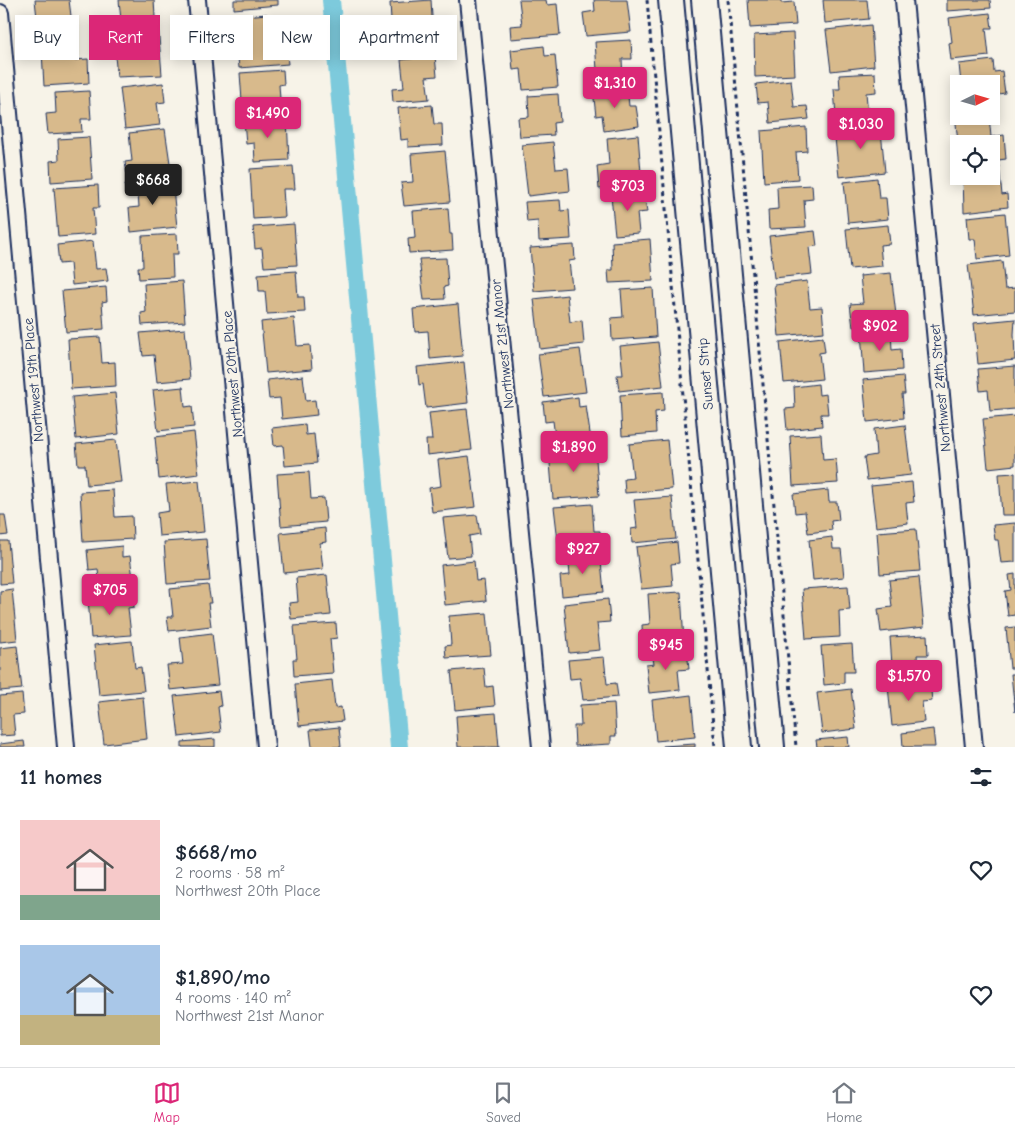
<!DOCTYPE html>
<html lang="en">
<head>
<meta charset="utf-8">
<style>
	:root { --surface:#fff; --page:#f2f2f3; --text:#1f2937; --muted:#747a83; --line:#e0e1e3; --accent:#db2777 }
	body { margin:0; font-family:"Comic Neue",sans-serif; background:var(--page); color:var(--text); height:100vh; display:flex; flex-direction:column; font-size:19px; white-space:nowrap }
	* { box-sizing:border-box; margin:0 }
	p { font-size:16px; color:var(--muted) }
	.icon { flex:none; width:28px; height:28px; fill:none; stroke:currentColor; stroke-width:2; stroke-linecap:round; stroke-linejoin:round }
	.map { position:relative; height:747px; overflow:hidden }
	.panel { display:flex; flex-direction:column; background:var(--surface); flex:1 }
	.panel>* { flex:none }
	.hud { position:absolute; left:15px; top:15px; width:500px; height:45px; display:flex; gap:10px }
	.needle { width:32px; rotate:85deg }
	.controls { position:absolute; left:950px; top:75px; display:grid; gap:10px }
	.controls a { display:grid; place-items:center; width:50px; height:50px; border-radius:0px; background:var(--surface); box-shadow:0 2px 12px #0003; font-size:25px }
	.price { position:absolute; translate:-50% -42px; padding:0 11px; border-radius:5px; background:var(--accent); color:#fff; font-size:16px; line-height:32px; filter:drop-shadow(0 1px 2px #0008) }
	.price::after { content:''; position:absolute; left:50%; top:30px; width:15px; height:11px; margin-left:-8px; background:inherit; clip-path:polygon(0 0,100% 0,50% 100%) }
	.price.active { background:#222; color:#fff }
	ul { padding:0; list-style:none }
	li { display:flex; align-items:center; gap:15px; height:125px; padding:0 20px }
	li span { display:grid; place-items:center; flex:none; width:140px; height:100px; border-radius:0px; color:#555 }
	li>.icon { margin-inline-start:auto }
	span .icon { width:60px; height:60px; fill:#fffc; stroke-width:1 }
	li b { font-size:21px }
	h2 { display:flex; justify-content:space-between; align-items:center; height:60px; padding:0 20px; font-size:21px }
	.chip { padding:0 18px; border-radius:0px; background:var(--surface); box-shadow:0 2px 12px #0003; font-size:18px; line-height:45px }
	.chip.active { background:var(--accent); color:#fff }
	.menu { display:flex; justify-content:space-around; align-items:center; height:70px; border-top:1px solid var(--line); background:var(--surface); font-size:14px; color:var(--muted) }
	.menu a { display:grid; justify-items:center; gap:2px }
	.menu .active { color:var(--accent) }
	.map>svg:first-child { display:block }
	.lines { fill:none; stroke-linecap:round; stroke-linejoin:round }
	.canal { stroke:#7dcadc; stroke-width:18 }
	.building { fill:#d8ba8c; stroke:#1b2f5e }
	.street-casing { stroke:#1b2f5e; stroke-width:20 }
	.secondary-casing { stroke:#1b2f5e; stroke-width:28 }
	.path { stroke:#1b2f5e; stroke-width:3; stroke-dasharray:4 4; stroke-linecap:butt }
	.street { stroke:#f7f3e8; stroke-width:16 }
	.secondary { stroke:#f7f3e8; stroke-width:24 }
	.labels { text-anchor:middle; stroke-width:4; stroke-linejoin:round; paint-order:stroke }
	.street-label { font-size:14px; fill:#1b2f5e; stroke:#f7f3e8 }
</style>
</head>
<body>
<div class="map">
<svg width="1015" height="747" viewBox="0 0 1015 747">
	<rect width="100%" height="100%" fill="#f7f3e8"/>
	<filter id="ink" filterUnits="userSpaceOnUse"><feTurbulence type="fractalNoise" baseFrequency=".02" numOctaves="2"/><feDisplacementMap in="SourceGraphic" scale="10" xChannelSelector="R" yChannelSelector="G"/><feConvolveMatrix kernelMatrix="1 2 1 2 8 2 1 2 1" color-interpolation-filters="sRGB"/></filter>
	<g filter="url(#ink)">
		<g class="lines">
			<path class="canal" d="M331,0L399,747"/>
		</g>
		<path class="building" d="M35,0H69L72,24L38,27Z
			M119,0H154L155,17L121,20Z
			M234,0H278V5L234,9Z
			M431,0L434,49L393,52L390,3Z
			M519,0H546L547,5L557,4L560,35L511,39L510,26L522,25Z
			M594,0H627L631,32L586,36L583,13L595,11Z
			M748,0H781V3L794,2L796,25L750,28Z
			M823,0H867L869,19L825,23Z
			M947,0H990L991,8L947,11Z
			M990,13L992,28H986L989,56L951,60L949,43L952,42L949,18Z
			M267,14L270,40L285,39L288,64L239,68L234,17Z
			M158,24L162,75L117,77L115,56L128,55L127,48L140,47L139,25Z
			M871,25L874,66L831,71L826,30Z
			M72,32L74,60L88,59L89,83L44,86L41,34Z
			M793,33L795,75L755,77L754,35Z
			M631,40L632,59H622L623,81L588,83V70H597L595,42Z
			M544,46L545,56L555,55L558,87L523,90L521,69L513,70L511,50Z
			M435,56L437,76L426,77L429,99L393,102L392,89L404,88L401,60Z
			M993,60L994,72L1002,71L1005,93L991,95V84H961L959,64Z
			M283,70L284,84L279,85L281,113L243,115L240,73Z
			M875,73L876,92L866,93L868,114L836,116L834,89H840L839,75Z
			M791,80L794,107L807,106L809,119L770,123L768,102L758,103L756,84Z
			M163,83L165,102L157,103L160,125L125,129L120,88Z
			M959,85V107H956L953,86Z
			M627,86L629,106H636L639,126L604,131L602,115L596,116L593,90Z
			M89,91L91,119H81L82,132L48,134L46,114L56,113L55,93Z
			M558,94L560,122L553,123L554,135L520,137L518,118L529,117L528,96Z
			M432,105L434,124H442L443,145L408,147V139L401,140L398,108Z
			M955,114H959V116H989L991,137L1004,135L1006,159L991,161V144H959V152Z
			M287,118L289,160L255,162L254,143L246,144L244,120Z
			M880,121L885,172L839,177L835,138L845,137L844,125Z
			M806,127L807,151L796,152L798,179L764,182L761,131Z
			M165,129L171,170L127,175L125,162L132,161L129,133Z
			M638,135L642,185L599,189L597,166L609,164L607,138Z
			M89,137L92,179L51,182L50,161L59,160L58,139Z
			M553,142L556,169L568,168L570,191L528,196L522,145Z
			M445,151L450,202L404,206L401,183L413,182L411,154Z
			M293,166L295,189H283L285,217L253,219L250,169Z
			M999,166L1002,195L1007,194L1008,207L964,212L963,176H991V167Z
			M877,178L879,198H886L888,219L848,223L844,182Z
			M172,179L177,227L131,232L129,208L139,207L138,194L126,195L125,185Z
			M98,185L99,208H93L95,234L58,237L54,188Z
			M812,185L813,199L804,200L806,227L769,229L768,210L778,209L777,187Z
			M644,192L647,212L637,213L639,233L615,235L611,196Z
			M560,200L561,211L569,210L571,239L539,241L538,221L527,222L525,202Z
			M448,208L450,234H452L453,250L409,253L408,239L415,238L413,211Z
			M1005,213L1009,255L977,259L975,239H969L967,217Z
			M294,224L297,265L264,267L262,248L255,249L253,227Z
			M888,225L890,244L880,245L882,266L850,269L846,229Z
			M815,231L817,246L809,247L812,274L774,278L769,236Z
			M177,234L178,254H172L173,277L139,279L138,267H143L142,236Z
			M650,239L653,281L609,283L608,270H613L612,242Z
			M93,241L96,269L106,268L108,281L72,285L70,263L59,264L57,245Z
			M574,245L575,260L569,261L572,288L534,291L530,248Z
			M446,258L448,286L444,287L445,299L424,300L419,259Z
			M1002,261L1005,289L1015,288V311L974,315L968,265Z
			M296,271L298,297H304L305,312L267,314L265,291H259L258,274Z
			M891,273L897,323L853,327L850,304L863,303L860,276Z
			M182,281L185,322L142,325L141,313L146,312L144,284Z
			M807,281L810,308L822,307L824,332L779,336L774,285Z
			M106,287L107,301L102,302L104,329L66,332L62,291Z
			M653,288L656,337L612,340L611,318L623,317L621,290Z
			M567,295L570,322L582,320L584,344L540,349L534,299Z
			M458,304L463,356L430,359L428,331L415,332L413,309Z
			M294,318L297,346L310,345L312,369L266,373L261,322Z
			M1015,319L1014,334L1015,360L978,364L974,323Z
			M185,329L190,379L157,382L154,355L143,356L140,333Z
			M891,330L892,350L901,349L902,370L864,373L861,332Z
			M100,337L102,363L115,362L116,386L71,389L68,339Z
			M823,337L825,352L819,353L822,379L784,383L780,342Z
			M658,342L663,386L619,391L617,375H623L620,346Z
			M580,349L586,392L544,397L538,354Z
			M464,362L468,403L426,408L423,384L419,385L417,367Z
			M1015,366V409L990,411L988,390L980,391L978,369Z
			M303,376L306,401L315,400L317,415L282,419L280,398L269,399L267,380Z
			M903,376L905,394H902L904,418L867,422L863,380Z
			M818,384L819,395L826,394L828,414H821L822,426L787,430L785,409L795,408L794,387Z
			M183,387L185,407L192,406L194,427L158,431L153,390Z
			M663,392L664,411L655,412L656,433L622,436L620,395Z
			M115,393L119,434L76,439L72,397Z
			M578,397L579,407L586,406L591,440L556,445L553,421L545,422L543,402Z
			M467,409L472,450L427,455L426,440H432L429,413Z
			M1015,416V465L988,468L983,419Z
			M305,424L306,435L314,434L317,463L285,466L283,445L274,446L272,428Z
			M905,425L911,475L867,480L864,457L876,455L874,429Z
			M194,432L199,474L159,479L155,437Z
			M821,434L823,460L836,459L838,483L793,486L790,436Z
			M116,440L121,482L87,485L85,465H78L76,444Z
			M667,440L672,489L625,493L624,479L633,478L629,444Z
			M595,448L599,496L553,499L549,451Z
			M469,456L476,507L432,512L429,488L441,486L438,460Z
			M309,472L311,499L324,498L326,522L281,526L277,474Z
			M1015,473V515H1002L999,474Z
			M199,481L204,532L159,536L157,513L169,511L166,484Z
			M912,482L914,502L906,503L908,523L876,527L871,486Z
			M113,490L115,517L132,516L133,539L83,542L80,492Z
			M828,490L829,502H837L839,520L831,521L832,530L808,533L805,512L795,513L793,494Z
			M672,497L676,539L632,543L631,529L637,528L634,500Z
			M592,504L594,531H600L601,547L559,549L554,507Z
			M0,515H5L8,535L0,536Z
			M477,515L480,534L469,536L471,556L448,558L443,518Z
			M1015,523V562L1001,563L998,540H995L993,525Z
			M325,528L326,542L320,543L323,569L284,573L280,533Z
			M916,529L920,571L880,574L877,532Z
			M832,537L833,549H841L844,577L813,580L809,540Z
			M206,539L210,581L167,584L164,542Z
			M0,541H8L12,583L0,584Z
			M677,542L679,563L671,564L673,586L641,589L636,547Z
			M122,546V557L130,556L134,586L100,590L98,569L89,570L87,550Z
			M600,551L604,592L562,596L560,576L570,575L568,554Z
			M474,561L476,581L484,580L486,601L445,605L441,565Z
			M1015,574V615L1008,616L1005,591L1011,590L1009,575Z
			M327,575L331,615L291,619L289,603L298,602L296,578Z
			M919,577L924,627L881,632L878,609L892,607L889,580Z
			M208,585L211,603H208L211,626L169,631L167,617H173L170,589Z
			M848,586L850,610L839,611L840,637L806,639L802,589Z
			M12,589L17,640L0,642V591Z
			M681,592L684,643L643,646L642,625L650,624L648,594Z
			M133,594L134,607L128,608L131,635L91,638L88,598Z
			M608,599L610,622L597,623L600,650L569,653L564,604Z
			M487,613L491,655L446,658L445,646L451,645L449,616Z
			M336,623L337,638L330,639L333,673L294,676L293,659H297L294,626Z
			M1015,627V668H1010L1006,628Z
			M212,633L218,685L170,690L167,665L183,664L180,637Z
			M927,635L928,655H917L919,677L884,679L883,666L892,665L890,637Z
			M132,641L135,668L141,667L144,691L99,695L94,645Z
			M852,644L854,672H844V683L824,685L821,646Z
			M17,646L22,689L0,691V648Z
			M687,650L689,669L678,670L680,690L649,693L646,665L654,664L652,653Z
			M604,657L607,684L616,683L618,697L583,700L580,678L570,679L568,660Z
			M484,668L486,687L493,686L495,706L455,710L451,671Z
			M1011,674H1015V712Z
			M332,680L335,708L341,707L343,721L299,726L295,684Z
			M930,681L932,701L922,702L924,722L892,726L888,686Z
			M851,689L856,729L822,733L817,693Z
			M219,691L221,706L218,707L221,732L179,737L174,696Z
			M22,694L24,714L13,715L15,735L0,736V696Z
			M691,695L695,737L656,741L652,700Z
			M143,697L147,739L104,744L99,702Z
			M614,703L616,736H611V744L575,746L574,726H581L580,705Z
			M496,713L499,747H458L456,716Z
			M339,727L341,747H312L310,730Z
			M933,729L935,747H903L902,733Z
			M848,737L849,747H817L816,740Z
			M215,739V747H182V742Z
			M24,741L25,747H0V744Z
			M695,744V747H663V746Z"/>
		<g class="lines">
			<defs>
				<path id="street" d="M197,0L266,747
					M468,0L541,747
					M904,0L974,747
					M0,13L66,747"/>
				<path id="secondary" d="M671,0L739,747
					M704,0L772,747"/>
			</defs>
			<use href="#street" class="street-casing"/>
			<use href="#secondary" class="secondary-casing"/>
			<path class="path" d="M647,0L715,747
				M728,0L796,747"/>
			<use href="#street" class="street"/>
			<use href="#secondary" class="secondary"/>
		</g>
	</g>
	<g class="labels">
		<g class="street-label">
			<text transform="translate(502 344) rotate(-96)" y="5">Northwest 21st Manor</text>
			<text transform="translate(232 374) rotate(-95)" y="5">Northwest 20th Place</text>
			<text transform="translate(705 374) rotate(-95)" y="5">Sunset Strip</text>
			<text transform="translate(33 380) rotate(-95)" y="5">Northwest 19th Place</text>
			<text transform="translate(940 388) rotate(-95)" y="5">Northwest 24th Street</text>
		</g>
	</g>
</svg>
<div class="controls">
<a><svg class="needle" viewBox="-14 -14 28 28"><path d="M0-13l5 13h-10z" fill="#e53935"/><path d="M0 13l5-13h-10z" fill="#747a83"/></svg></a>
<a><svg class="icon" aria-label="locate" viewBox="0 0 24 24"><circle cx="12" cy="12" r="6"/><path d="M12 2v4M12 18v4M2 12h4M18 12h4"/></svg></a>
</div>
<b class="price" style="left:615px;top:109px">$1,310</b>
<b class="price" style="left:268px;top:139px">$1,490</b>
<b class="price" style="left:861px;top:150px">$1,030</b>
<b class="price active" style="left:153px;top:206px">$668</b>
<b class="price" style="left:628px;top:212px">$703</b>
<b class="price" style="left:880px;top:352px">$902</b>
<b class="price" style="left:574px;top:473px">$1,890</b>
<b class="price" style="left:583px;top:575px">$927</b>
<b class="price" style="left:110px;top:616px">$705</b>
<b class="price" style="left:666px;top:671px">$945</b>
<b class="price" style="left:909px;top:702px">$1,570</b>
<div class="hud">
<a class="chip">Buy</a>
<a class="chip active">Rent</a>
<a class="chip">Filters</a>
<a class="chip">New</a>
<a class="chip">Apartment</a>
</div>
</div>
<section class="panel">
<h2>11 homes<svg class="icon" aria-label="filters" viewBox="0 0 24 24"><path d="M4 7h16M4 17h16"/><circle cx="9" cy="7" r="2"/><circle cx="15" cy="17" r="2"/></svg></h2>
<ul>
<li><span style="background:linear-gradient(#f6c9c9 75%,#7fa58c 0)"><svg class="icon" aria-label="home" viewBox="0 0 24 24"><path d="M3 11l9-7 9 7M6 9v11h12V9"/></svg></span><div><b>$668/mo</b><p>2 rooms · 58 m²</p><p>Northwest 20th Place</p></div><svg class="icon" aria-label="heart" viewBox="0 0 24 24"><path d="M12 20l-8-8c-3-5 5-10 8-4 3-6 11-1 8 4z"/></svg></li>
<li><span style="background:linear-gradient(#a9c7e8 70%,#c2b280 0)"><svg class="icon" aria-label="home" viewBox="0 0 24 24"><path d="M3 11l9-7 9 7M6 9v11h12V9"/></svg></span><div><b>$1,890/mo</b><p>4 rooms · 140 m²</p><p>Northwest 21st Manor</p></div><svg class="icon" aria-label="heart" viewBox="0 0 24 24"><path d="M12 20l-8-8c-3-5 5-10 8-4 3-6 11-1 8 4z"/></svg></li>
</ul>
</section>
<nav class="menu">
<a class="active"><svg class="icon" aria-label="map" viewBox="0 0 24 24"><path d="M3 6l6-2 6 2 6-2v14l-6 2-6-2-6 2zM9 4v14M15 6v14"/></svg>Map</a>
<a><svg class="icon" aria-label="saved" viewBox="0 0 24 24"><path d="M7 4h10v16l-5-4-5 4z"/></svg>Saved</a>
<a><svg class="icon" aria-label="home" viewBox="0 0 24 24"><path d="M3 11l9-7 9 7M6 9v11h12V9"/></svg>Home</a>
</nav>
</body>
</html>
